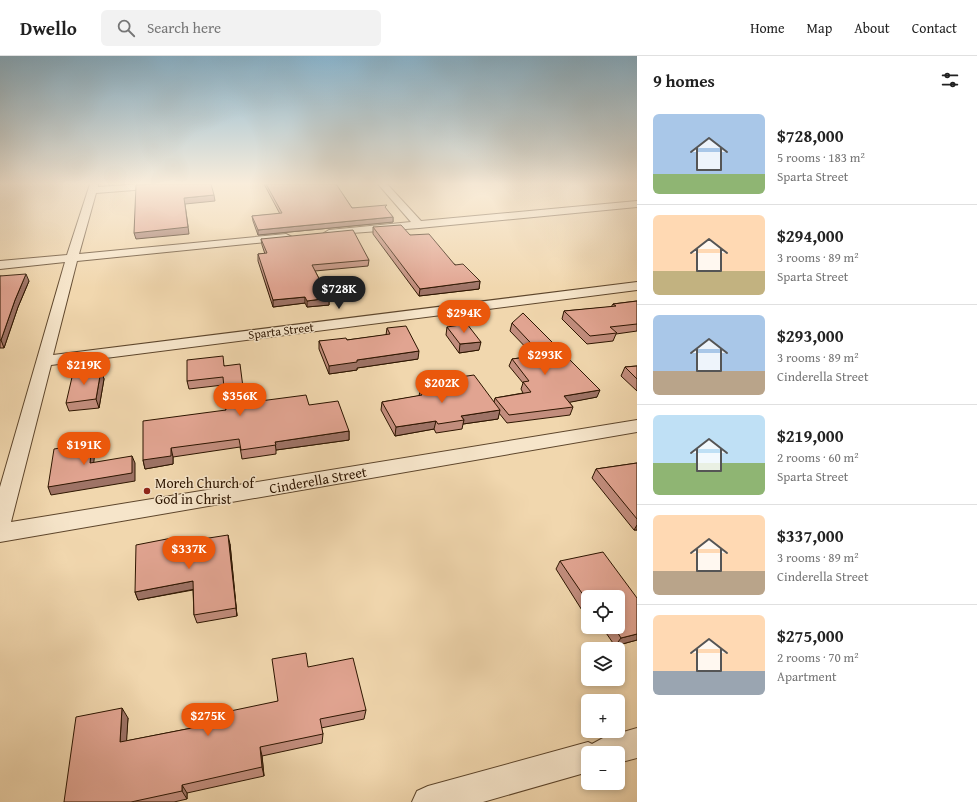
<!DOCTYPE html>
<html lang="en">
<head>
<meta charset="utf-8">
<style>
	:root { --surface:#fff; --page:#f2f2f2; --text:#222; --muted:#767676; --line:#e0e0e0; --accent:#ea580c }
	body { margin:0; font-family:"Gentium Book Plus",serif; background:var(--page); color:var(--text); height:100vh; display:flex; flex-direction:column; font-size:15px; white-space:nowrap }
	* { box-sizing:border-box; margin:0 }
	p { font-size:13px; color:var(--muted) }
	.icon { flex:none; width:22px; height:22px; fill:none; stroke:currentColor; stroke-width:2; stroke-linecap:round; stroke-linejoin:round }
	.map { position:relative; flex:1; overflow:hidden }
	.sheet { display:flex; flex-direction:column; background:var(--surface); width:340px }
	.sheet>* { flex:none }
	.controls { position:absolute; left:581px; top:534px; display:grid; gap:8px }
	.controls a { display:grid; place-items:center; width:44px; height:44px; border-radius:6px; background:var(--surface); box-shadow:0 2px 6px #0003; font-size:20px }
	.price { position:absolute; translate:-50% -34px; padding:0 9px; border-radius:14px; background:var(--accent); color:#fff; font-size:13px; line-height:26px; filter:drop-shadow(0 1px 2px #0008) }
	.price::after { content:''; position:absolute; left:50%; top:24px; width:12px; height:9px; margin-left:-6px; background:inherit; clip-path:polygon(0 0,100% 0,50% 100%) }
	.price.on { background:#222; color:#fff }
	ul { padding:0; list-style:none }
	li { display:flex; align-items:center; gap:12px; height:100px; padding:0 16px }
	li+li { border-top:1px solid var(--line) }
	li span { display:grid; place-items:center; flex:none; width:112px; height:80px; border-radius:6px; color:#555 }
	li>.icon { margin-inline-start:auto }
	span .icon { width:48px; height:48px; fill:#fffc; stroke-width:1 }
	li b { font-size:17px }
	h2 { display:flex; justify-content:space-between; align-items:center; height:48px; padding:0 16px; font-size:17px }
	header { display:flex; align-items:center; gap:24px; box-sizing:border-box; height:56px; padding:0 20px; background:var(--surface); border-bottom:1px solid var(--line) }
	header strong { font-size:19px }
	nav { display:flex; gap:22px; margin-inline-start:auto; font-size:14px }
	.search { width:280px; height:36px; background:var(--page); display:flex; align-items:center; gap:10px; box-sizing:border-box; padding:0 14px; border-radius:6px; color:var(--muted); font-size:15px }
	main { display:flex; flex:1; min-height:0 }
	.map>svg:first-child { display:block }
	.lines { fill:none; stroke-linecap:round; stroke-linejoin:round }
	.street-casing { stroke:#5e462c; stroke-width:2 }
	.street { fill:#f6e5ca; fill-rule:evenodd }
	.wall { fill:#c28d7d; stroke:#2d1500 }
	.shaded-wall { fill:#9e7366; stroke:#2d1500 }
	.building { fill:#e1a491; stroke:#2d1500 }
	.poi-dot { fill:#8f2418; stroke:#f6e5ca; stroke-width:1.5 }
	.labels { text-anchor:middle; stroke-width:3; stroke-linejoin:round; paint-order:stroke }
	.far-street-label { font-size:12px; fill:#2d1500; stroke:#f6e5ca }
	.street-label { font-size:14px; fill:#2d1500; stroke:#f6e5ca }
	.poi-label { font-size:14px; fill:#2d1500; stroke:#f6e5ca; text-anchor:start }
</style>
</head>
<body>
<header>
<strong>Dwello</strong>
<div class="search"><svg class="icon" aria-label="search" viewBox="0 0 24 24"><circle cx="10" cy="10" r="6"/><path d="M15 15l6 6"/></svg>Search here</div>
<nav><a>Home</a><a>Map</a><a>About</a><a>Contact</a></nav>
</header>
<main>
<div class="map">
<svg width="637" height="746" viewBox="0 0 637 746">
	<rect width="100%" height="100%" fill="#f1d7ae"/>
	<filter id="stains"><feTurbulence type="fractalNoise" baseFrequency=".005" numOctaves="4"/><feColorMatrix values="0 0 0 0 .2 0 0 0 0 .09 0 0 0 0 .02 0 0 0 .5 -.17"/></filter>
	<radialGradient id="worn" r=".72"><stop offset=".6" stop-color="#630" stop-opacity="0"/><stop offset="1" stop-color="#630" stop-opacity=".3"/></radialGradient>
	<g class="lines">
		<defs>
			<path id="street" d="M90,128H98V131L141,128H177L172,131L96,137L79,198L286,178L292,181L286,184L77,205L53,299L637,226V234L51,309L11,466L637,364V376L0,486V431L65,206L0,213V205L67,199Z
				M378,128H387L421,165L637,145V151L419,172L325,179L324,177L329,174L411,166Z
				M637,672V702L618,707V697H588V716L483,746H412L417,735L428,730L588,686L592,688L603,682Z"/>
		</defs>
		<use href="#street" class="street-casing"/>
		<use href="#street" class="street"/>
	</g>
	<path class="wall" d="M264,128H336L352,152L387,154L393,161V166L258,179L253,165L252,160L280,158Z
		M373,171L410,179L480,225L479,233L419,240L373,178Z
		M261,183L369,204L368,210L315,215L329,242V249L307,251L305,247L273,251L258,205V198H265L262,189Z
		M0,220L29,225L18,251L4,292H0Z
		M637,245V275L616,278L613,285L587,288L562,263L564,255L611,251L613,248Z
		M512,267L597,341L569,346L573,351L570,359L507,367L499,357L498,363L463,368L462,373L436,377L434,373L395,380L381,354L382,346L419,340L420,335L444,332L446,323L494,346L495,342L523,337L521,333L523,327L509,310L512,303L534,300L510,275Z
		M447,271L479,294L459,297L446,279Z
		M387,272L418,303L357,312V314L329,318L319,293V285L347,284L386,279Z
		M224,309L245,347L309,349L349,375V384L276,394V398L242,403L240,391L173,401V408L145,413L143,404L226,354L223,329L189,333L187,325Z
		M637,310V335L621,320L625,311Z
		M101,314L104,323L99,352L69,355L66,347Z
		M637,407V474H634L592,422L596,413Z
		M177,481L178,487L230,488L237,560L197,567L194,559L193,534L138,544L135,536Z
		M560,505L637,542V584L615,590L602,571H618V541H588V558L585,559L556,513Z
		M308,611L366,654L364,663L321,672L323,678L322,687L262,700L264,720L187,737V743L174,746H64L128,662L126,685L197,671L278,645Z"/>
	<path class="shaded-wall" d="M214,139L215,145L185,148L189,178L136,183L134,177L184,142Z
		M393,161V166L258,179V174Z
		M26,218L29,225L18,251L4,292L1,284L15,244Z
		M480,225L479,233L419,240L420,233Z
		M305,241V247L273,251V244Z
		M329,242V249L307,251V245Z
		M481,286L479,294L459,297L460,288Z
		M419,295L418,303L357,312V314L329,318V310L357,304Z
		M101,314L104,323L99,352L96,343Z
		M600,334L597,341L561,348L564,340Z
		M500,354L498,363L463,368L464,364L461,360Z
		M436,365L434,373L395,380L396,371Z
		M349,375V384L276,394L275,386Z
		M92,387L95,395L93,414L90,407Z
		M171,392L173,401V408L145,413L143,404Z
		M132,400L135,407V425L51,439L48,431Z
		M637,469V474H634Z
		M228,479L230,488L237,560L236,552Z
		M193,525L195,533L138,544L135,536Z
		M637,578V584L615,590L621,582Z
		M122,652L128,662L126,695L120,686Z
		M260,691L262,700L264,720L262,711Z
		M182,729L187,737V743L182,735Z"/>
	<path class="building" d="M157,128H211L214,139L184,142L188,171L134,177L136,129Z
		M266,128H336L352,152L387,149L385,151L393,161L258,174L252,160L282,157Z
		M401,169L410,179L429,178L455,209L463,208L480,225L420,233L373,171Z
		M353,174L369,204L312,209L329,242L307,245L305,241L273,244L258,198L267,197L261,183Z
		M26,218L15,244L1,284H0V220Z
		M637,245V268L610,271L617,277L590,280L564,255L616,250L613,248Z
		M523,257L600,334L564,340L573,351L509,359L495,342L531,336L523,326L529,325L512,303L542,299L512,267Z
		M467,268L481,286L460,288L447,271Z
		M406,270L419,295L357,304V306L329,310L319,285L346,282L347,284L390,278L387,272Z
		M223,300L224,310L240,308L245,347L306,339L309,349L338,345L349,375L275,386L276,389L241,394L239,383L171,392V400L143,404V365L226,354L223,321L187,325V304Z
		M637,310V323L625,311Z
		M101,314L96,343L66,347L73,317Z
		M474,319L500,354L461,360L464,364L438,368L436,365L396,371L382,346L422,339L420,335L451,331L446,323Z
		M92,387L90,407L132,400V417L48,431L54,393Z
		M637,407V463L596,413Z
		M228,479L236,552L194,559L193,525L135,536L136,489L177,481V487Z
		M603,496L637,542V578L621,582L614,571H618V541H588V546L560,505Z
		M306,597L308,611L353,602L366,654L320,663L323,678L260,691L262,711L182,729V735L131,746H64L76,661L122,652L120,686L197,671V662L278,645L272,603Z"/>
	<linearGradient id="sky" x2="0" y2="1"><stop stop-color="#89b6d0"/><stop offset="0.55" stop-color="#f9eddb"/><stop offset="1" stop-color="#f9eddb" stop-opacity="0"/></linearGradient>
	<rect width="637" height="232" fill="url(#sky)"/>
	<circle class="poi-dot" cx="147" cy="435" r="4"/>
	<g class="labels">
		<g class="far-street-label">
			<text transform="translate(281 275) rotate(-7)" y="4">Sparta Street</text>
		</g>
		<g class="street-label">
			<text transform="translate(318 424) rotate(-10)" y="5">Cinderella Street</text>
		</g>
		<g class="poi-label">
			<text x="155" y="432">Moreh Church of<tspan x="155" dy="16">God in Christ</tspan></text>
		</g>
	</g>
	<rect width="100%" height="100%" filter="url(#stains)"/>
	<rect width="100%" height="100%" fill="url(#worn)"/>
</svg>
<div class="controls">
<a><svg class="icon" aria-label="locate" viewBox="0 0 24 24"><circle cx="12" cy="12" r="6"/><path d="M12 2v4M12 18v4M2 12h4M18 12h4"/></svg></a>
<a><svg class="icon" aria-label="layers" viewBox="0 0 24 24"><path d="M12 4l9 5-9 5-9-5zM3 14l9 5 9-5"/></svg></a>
<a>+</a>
<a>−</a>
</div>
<b class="price on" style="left:339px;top:254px">$728K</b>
<b class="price" style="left:464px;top:278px">$294K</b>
<b class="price" style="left:545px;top:320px">$293K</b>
<b class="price" style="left:84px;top:330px">$219K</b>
<b class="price" style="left:442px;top:348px">$202K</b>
<b class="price" style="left:240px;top:361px">$356K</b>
<b class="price" style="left:84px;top:410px">$191K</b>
<b class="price" style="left:189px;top:514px">$337K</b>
<b class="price" style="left:208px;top:681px">$275K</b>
</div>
<section class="sheet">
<h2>9 homes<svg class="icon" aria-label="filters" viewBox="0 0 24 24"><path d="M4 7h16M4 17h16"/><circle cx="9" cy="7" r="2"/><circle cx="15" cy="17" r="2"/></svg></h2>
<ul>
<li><span style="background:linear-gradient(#a9c7e8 75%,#8fb573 0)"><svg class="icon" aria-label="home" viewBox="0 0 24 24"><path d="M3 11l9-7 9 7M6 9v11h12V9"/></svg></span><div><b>$728,000</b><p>5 rooms · 183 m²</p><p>Sparta Street</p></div></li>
<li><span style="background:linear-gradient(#ffd9b3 70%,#c2b280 0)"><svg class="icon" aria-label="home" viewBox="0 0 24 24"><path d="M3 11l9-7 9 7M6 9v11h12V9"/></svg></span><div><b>$294,000</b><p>3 rooms · 89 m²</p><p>Sparta Street</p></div></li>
<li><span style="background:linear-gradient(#a9c7e8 70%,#b9a48a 0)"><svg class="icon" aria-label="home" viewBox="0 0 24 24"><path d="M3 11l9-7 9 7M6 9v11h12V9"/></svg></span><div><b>$293,000</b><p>3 rooms · 89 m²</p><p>Cinderella Street</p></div></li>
<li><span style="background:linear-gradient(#bfe0f5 60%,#8fb573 0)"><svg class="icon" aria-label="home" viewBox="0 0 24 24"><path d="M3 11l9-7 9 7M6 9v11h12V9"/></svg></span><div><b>$219,000</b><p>2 rooms · 60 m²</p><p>Sparta Street</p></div></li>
<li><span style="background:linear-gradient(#ffd9b3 70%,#b9a48a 0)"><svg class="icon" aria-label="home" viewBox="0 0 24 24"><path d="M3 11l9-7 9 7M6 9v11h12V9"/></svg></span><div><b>$337,000</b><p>3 rooms · 89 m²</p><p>Cinderella Street</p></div></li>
<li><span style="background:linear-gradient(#ffd9b3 70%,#9aa5b1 0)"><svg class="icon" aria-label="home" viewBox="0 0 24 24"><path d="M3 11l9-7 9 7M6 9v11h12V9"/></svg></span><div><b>$275,000</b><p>2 rooms · 70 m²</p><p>Apartment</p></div></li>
</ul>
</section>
</main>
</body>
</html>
